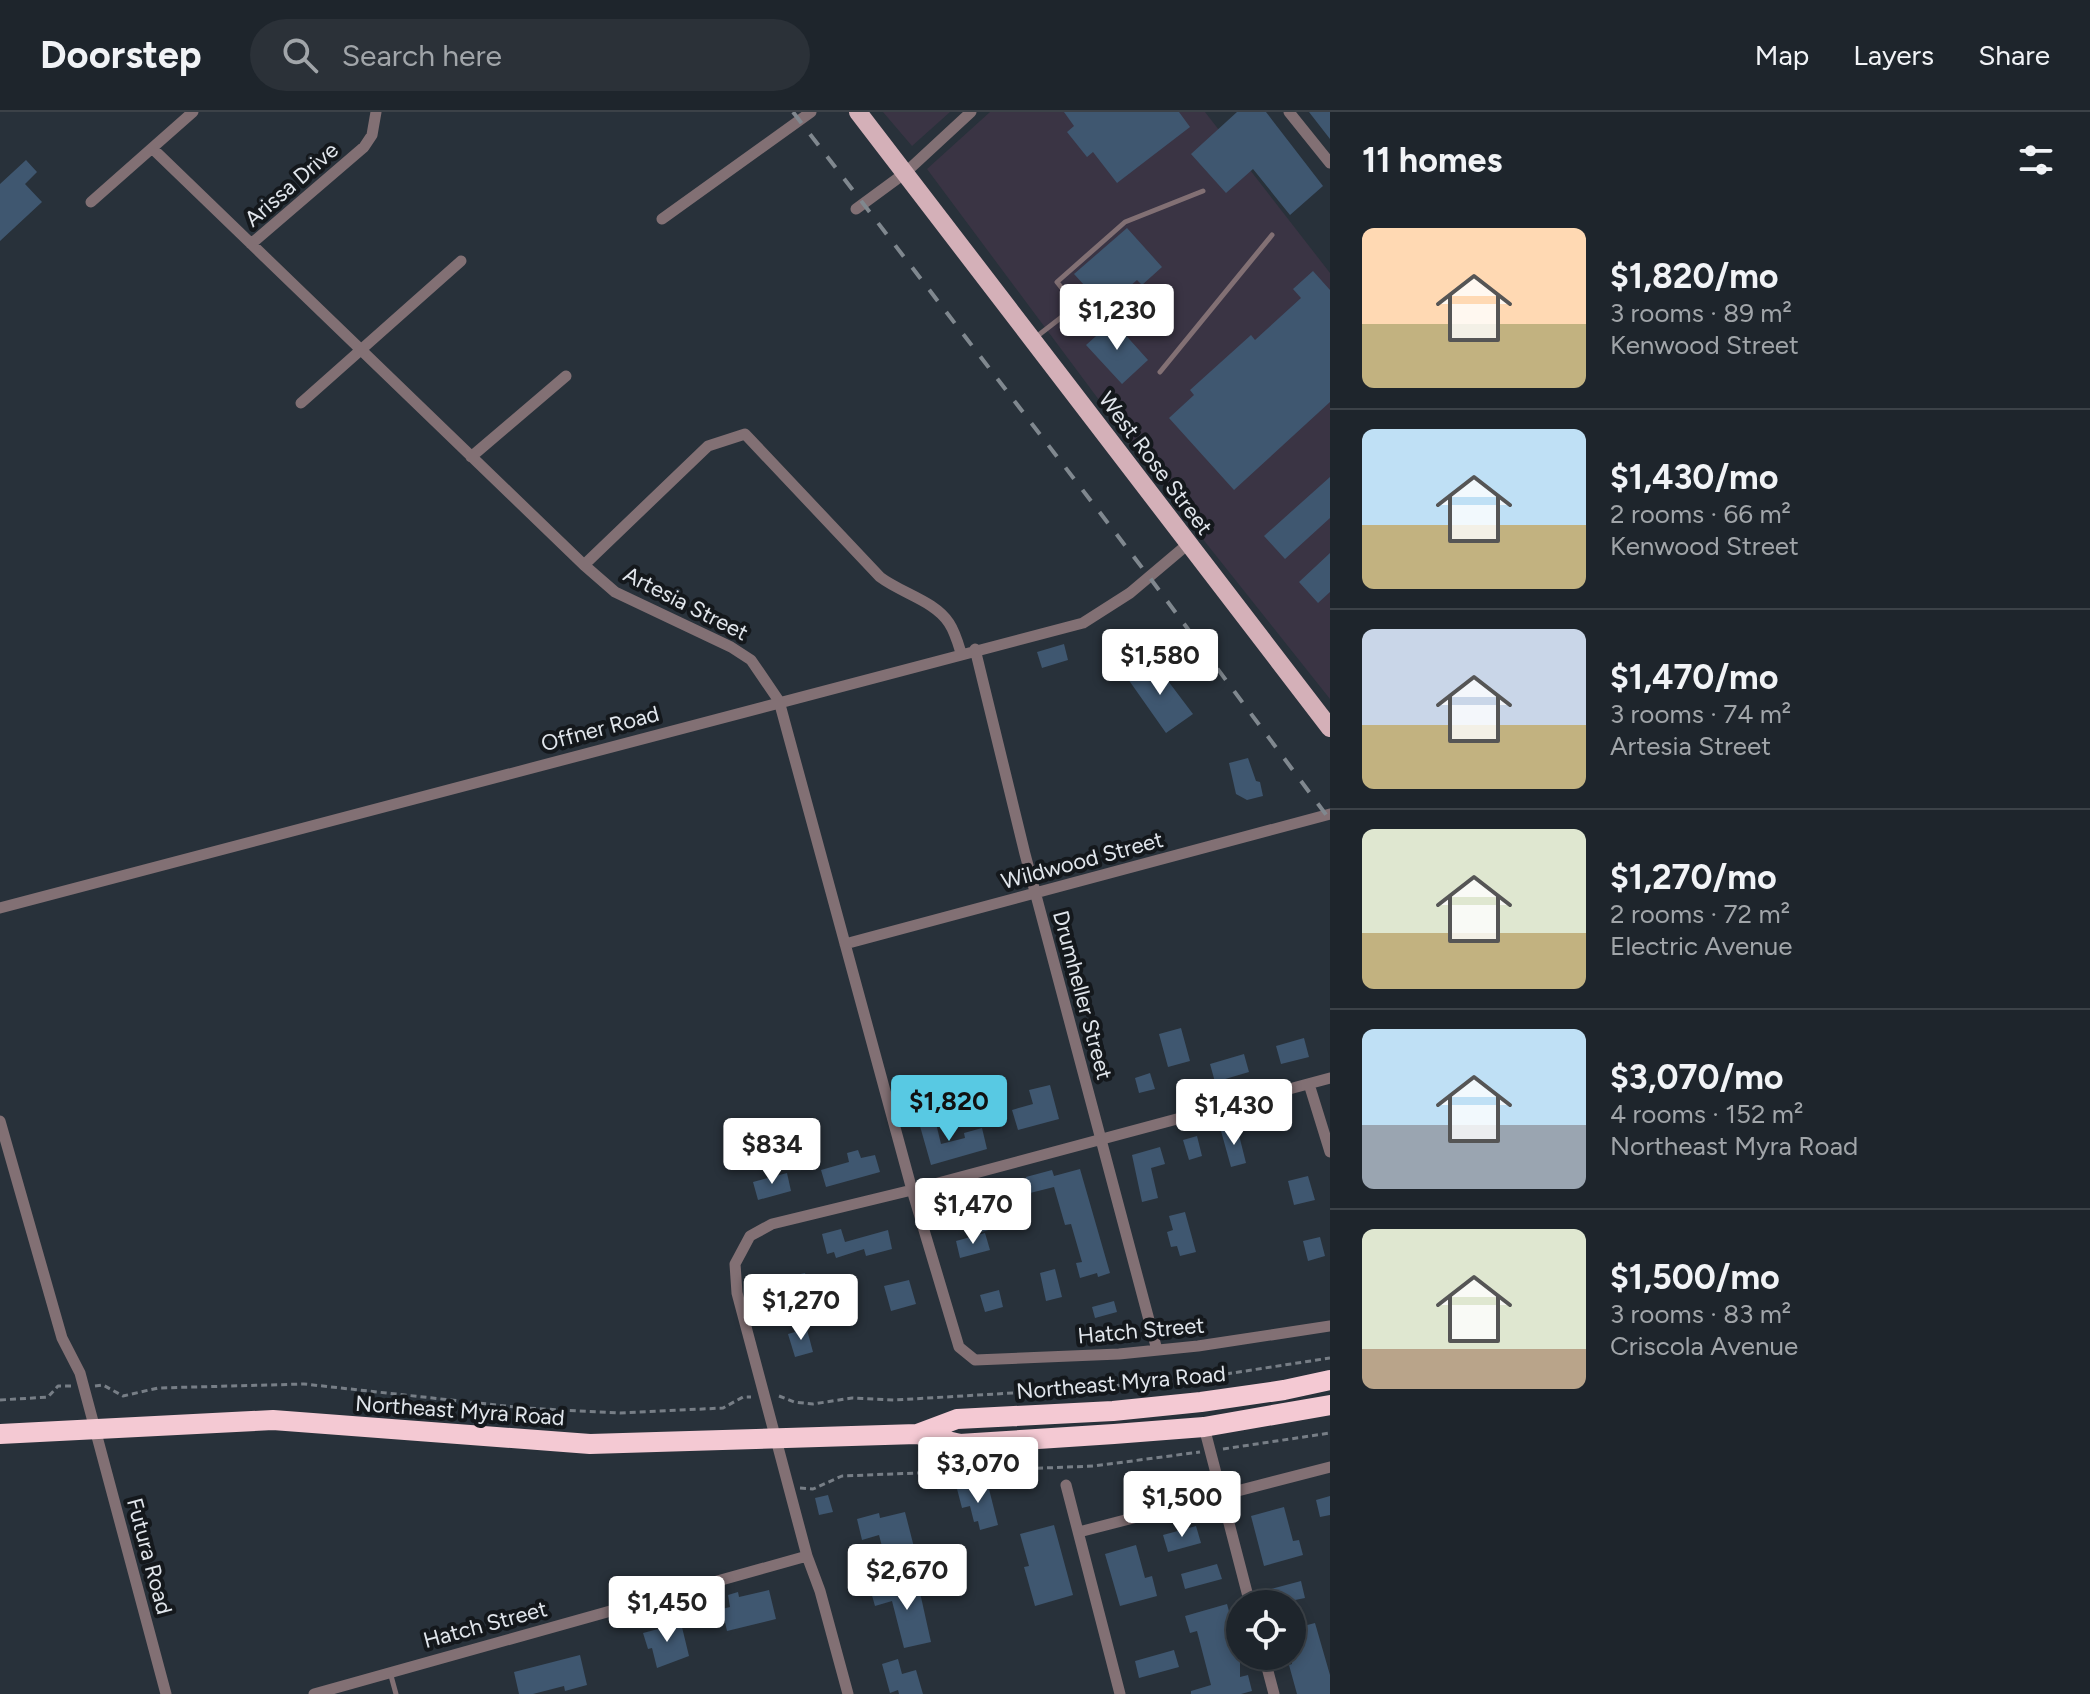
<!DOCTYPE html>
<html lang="en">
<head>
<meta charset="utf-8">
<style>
	:root { --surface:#1e252c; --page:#2b3138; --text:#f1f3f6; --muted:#a1a5a9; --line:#3c4248; --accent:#58c9e3 }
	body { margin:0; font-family:Figtree,sans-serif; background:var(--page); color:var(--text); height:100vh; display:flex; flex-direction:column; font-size:30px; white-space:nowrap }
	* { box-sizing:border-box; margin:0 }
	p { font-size:26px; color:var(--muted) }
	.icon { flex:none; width:44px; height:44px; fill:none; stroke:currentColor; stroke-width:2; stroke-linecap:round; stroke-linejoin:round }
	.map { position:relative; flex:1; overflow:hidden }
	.drawer { display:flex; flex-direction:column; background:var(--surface); width:760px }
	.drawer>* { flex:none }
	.tools { position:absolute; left:1226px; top:1478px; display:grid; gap:16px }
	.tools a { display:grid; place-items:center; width:80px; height:80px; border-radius:50%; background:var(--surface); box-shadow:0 4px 12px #0003,0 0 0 2px var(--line); font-size:40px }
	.price { position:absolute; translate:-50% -68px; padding:0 18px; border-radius:8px; background:#fff; color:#222; font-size:26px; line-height:52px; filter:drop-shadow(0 2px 4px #0008) }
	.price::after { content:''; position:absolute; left:50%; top:48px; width:24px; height:18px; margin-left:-12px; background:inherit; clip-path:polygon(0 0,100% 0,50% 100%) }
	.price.on { background:var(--accent); color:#111 }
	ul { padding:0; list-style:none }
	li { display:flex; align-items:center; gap:24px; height:200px; padding:0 32px }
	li+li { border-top:2px solid var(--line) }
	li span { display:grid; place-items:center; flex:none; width:224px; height:160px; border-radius:12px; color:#555 }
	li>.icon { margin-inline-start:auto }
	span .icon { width:96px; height:96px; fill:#fffc; stroke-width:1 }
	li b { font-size:34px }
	h2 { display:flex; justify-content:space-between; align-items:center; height:96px; padding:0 32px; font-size:34px }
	header { display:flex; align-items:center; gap:48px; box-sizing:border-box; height:112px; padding:0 40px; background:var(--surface); border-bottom:2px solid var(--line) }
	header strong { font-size:38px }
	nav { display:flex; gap:44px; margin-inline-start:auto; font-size:28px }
	.search { width:560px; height:72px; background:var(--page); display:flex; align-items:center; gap:20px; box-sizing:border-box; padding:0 28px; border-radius:44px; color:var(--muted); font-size:30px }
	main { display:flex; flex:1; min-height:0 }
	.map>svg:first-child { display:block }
	.commercial { fill:#3a3444 }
	.building { fill:#3f5770 }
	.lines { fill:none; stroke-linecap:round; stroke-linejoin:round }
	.path { stroke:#777e86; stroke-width:3; stroke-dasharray:6 4; stroke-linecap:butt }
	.lane { stroke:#827074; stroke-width:5 }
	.street { stroke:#827074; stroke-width:11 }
	.primary { stroke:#d4b0b8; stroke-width:18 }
	.highway { stroke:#f4c9d3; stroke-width:20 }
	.rail { stroke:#80888f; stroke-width:4; stroke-dasharray:14 14; stroke-linecap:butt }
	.labels { text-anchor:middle; stroke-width:8; stroke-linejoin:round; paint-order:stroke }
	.street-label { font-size:22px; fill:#e1e6ec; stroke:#14181c }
</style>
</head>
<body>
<header>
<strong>Doorstep</strong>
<div class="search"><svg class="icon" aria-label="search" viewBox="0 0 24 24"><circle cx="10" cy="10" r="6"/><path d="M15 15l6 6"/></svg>Search here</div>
<nav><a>Map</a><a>Layers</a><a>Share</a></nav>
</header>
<main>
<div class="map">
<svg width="1330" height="1582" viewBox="0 0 1330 1582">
	<rect width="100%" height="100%" fill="#28313a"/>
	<path class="commercial" d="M883,0H950L912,34Z
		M990,0H1205L1330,161V587L1198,421L927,57Z"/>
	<path class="building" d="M1064,0H1179L1190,15L1117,71L1093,40L1087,45L1067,20L1074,14Z
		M1237,0H1266L1323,74L1290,103L1253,57L1226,81L1191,42Z
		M1309,0H1330V27Z
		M26,48L37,60L25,72L42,90L0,129V72Z
		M1127,116L1162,155L1142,173L1137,168L1105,196L1074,162Z
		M1313,159L1330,178V290L1234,378L1169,306L1194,283L1190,278L1251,223L1255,228L1301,186L1293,177Z
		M1113,209L1148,248L1122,272L1086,233Z
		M1330,365V406L1285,447L1264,424Z
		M1330,441V480L1318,491L1299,470Z
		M1064,532L1068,548L1042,556L1037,540Z
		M1153,549L1193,602L1166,621L1128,567Z
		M1248,646L1256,669L1260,670L1263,684L1247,688L1236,682L1229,651Z
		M1181,916L1190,949L1168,955L1159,922Z
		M1304,926L1309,945L1281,952L1276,934Z
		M1244,942L1249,960L1215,970L1210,952Z
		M1150,961L1155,977L1139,981L1135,966Z
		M1050,973L1059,1007L1018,1018L1012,998L1033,992L1029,978Z
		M934,1003L941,1032L965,1026L964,1021L982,1016L987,1037L931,1053L918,1007Z
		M1237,1015L1246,1051L1231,1055L1221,1019Z
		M1197,1024L1202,1044L1189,1048L1183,1028Z
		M1160,1035L1165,1052L1151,1056L1158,1086L1142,1090L1132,1043Z
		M858,1038L861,1046L875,1043L880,1060L826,1075L821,1058L849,1050L847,1041Z
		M1080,1057L1110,1161L1098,1165L1097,1161L1080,1166L1076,1151L1082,1150L1071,1112L1065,1113L1054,1075L1030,1081L1026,1065L1052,1058L1054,1064Z
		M787,1061L791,1079L758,1088L753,1070Z
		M1308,1064L1315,1088L1294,1093L1288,1069Z
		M1012,1096L1015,1110L982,1120L978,1104Z
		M1185,1100L1196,1140L1180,1144L1177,1134L1171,1135L1167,1120L1173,1118L1169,1104Z
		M841,1117L845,1130L888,1118L892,1137L866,1144L864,1137L836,1146L834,1140L827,1142L822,1122Z
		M985,1121L990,1138L960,1146L956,1129Z
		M1320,1125L1325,1144L1308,1149L1303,1129Z
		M1055,1157L1062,1185L1046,1189L1040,1161Z
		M805,1161L811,1186L767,1198L763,1182L793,1173L791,1164Z
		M909,1168L916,1192L891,1199L884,1174Z
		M999,1178L1003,1195L985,1200L980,1183Z
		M1114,1189L1117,1200L1095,1206L1092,1195Z
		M806,1214L813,1240L795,1245L788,1222L795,1220L794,1217Z
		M968,1370L970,1378L988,1373L998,1413L980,1418L978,1409L974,1410L970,1394L962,1396L956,1373Z
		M828,1383L833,1400L819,1403L815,1386Z
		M1330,1384V1403L1320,1405L1316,1388Z
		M1284,1395L1293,1429L1299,1428L1303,1443L1264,1454L1251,1404Z
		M905,1400L915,1439L885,1446L879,1423L862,1428L857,1407L879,1401L880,1406Z
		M1054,1413L1073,1483L1035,1494L1024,1455L1029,1454L1020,1422Z
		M1196,1414L1201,1431L1168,1440L1163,1423Z
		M1136,1433L1145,1466L1152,1464L1157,1484L1120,1494L1105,1442Z
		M1217,1452L1222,1467L1185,1477L1181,1462Z
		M917,1467L931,1530L904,1536L892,1489L875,1494L871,1480Z
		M1301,1469L1305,1486L1275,1492L1271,1477Z
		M769,1478L776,1507L727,1519L722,1497L730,1495L728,1483L738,1480L739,1485Z
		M1227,1492L1237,1528L1240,1527V1565L1248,1563L1252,1579L1241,1582H1191V1579L1211,1573L1197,1519L1190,1521L1185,1504Z
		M681,1511L689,1544L657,1556L652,1536L648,1537L643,1521Z
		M1315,1511L1330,1563V1582H1297L1289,1553L1292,1552V1517Z
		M1174,1538L1179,1555L1139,1566L1135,1549Z
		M580,1543L587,1573L565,1579L564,1574L533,1582H519L514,1560Z
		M898,1547L902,1562L916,1558L923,1582H899L898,1578L890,1581L882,1552Z"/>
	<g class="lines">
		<path class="path" d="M95,1274L103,1273L123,1284L158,1276L304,1272L524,1296L620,1301L723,1296L743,1285H751
			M779,1284L794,1290L813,1292L852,1286L895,1288L1029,1280L1180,1269L1330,1246
			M0,1288L48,1285L58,1274H71
			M1223,1337L1330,1321
			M800,1376L813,1377L842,1364L1094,1354L1200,1340"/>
		<path class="lane" d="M1076,194L1091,213
			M1036,225L1076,194L1057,170L1125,110L1203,79
			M1160,260L1272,123
			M390,1560L396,1582"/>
		<path class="street" d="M1289,0L1330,51
			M153,37L584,453L615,480L731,535L751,548L779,589L912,1078L959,1235L975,1248L1119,1242L1198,1234L1330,1214
			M91,90L193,0
			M856,97L905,61L971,0
			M662,107L811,0
			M251,132L364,35L372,23L376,0
			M301,291L461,149
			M471,345L566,264
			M584,453L708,334L745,322L880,465C901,481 935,489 949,511C955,520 958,531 961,541
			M975,537L1025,742L1157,1238
			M0,796L1083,511L1130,481L1188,432
			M845,832L1330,702
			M1309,972L1330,1040
			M0,1009L62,1226L80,1261L166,1582
			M1204,1315L1250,1492
			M1066,1373L1120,1582
			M1079,1420L1330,1355
			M1264,1544L1274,1582
			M314,1582L807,1444
			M848,1582L820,1479L807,1444L737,1181L735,1152L750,1124L772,1112L912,1078L1330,966"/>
		<path class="primary" d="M858,0L1330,616"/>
		<path class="highway" d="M0,1322L273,1308L590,1332L917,1322L960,1332L1114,1322L1204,1315L1330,1293
			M917,1322L957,1307L1113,1299L1201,1290L1284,1278L1330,1268"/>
		<path class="rail" d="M793,0L1150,466L1330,708"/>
	</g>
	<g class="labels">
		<g class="street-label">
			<text transform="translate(291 72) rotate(-41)" y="8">Arissa Drive</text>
			<text transform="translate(1156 351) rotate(53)" y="8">West Rose Street</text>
			<text transform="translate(686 491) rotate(27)" y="8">Artesia Street</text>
			<text transform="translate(600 616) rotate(-15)" y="8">Offner Road</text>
			<text transform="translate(1082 748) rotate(-15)" y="8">Wildwood Street</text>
			<text transform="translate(1083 883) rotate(75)" y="8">Drumheller Street</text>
			<text transform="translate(1141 1218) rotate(-5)" y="8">Hatch Street</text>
			<text transform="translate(1121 1270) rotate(-5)" y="8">Northeast Myra Road</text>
			<text transform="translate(460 1298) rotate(4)" y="8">Northeast Myra Road</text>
			<text transform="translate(150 1444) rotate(75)" y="8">Futura Road</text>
			<text transform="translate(485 1512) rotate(-15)" y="8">Hatch Street</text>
		</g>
	</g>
</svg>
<div class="tools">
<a><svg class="icon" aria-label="locate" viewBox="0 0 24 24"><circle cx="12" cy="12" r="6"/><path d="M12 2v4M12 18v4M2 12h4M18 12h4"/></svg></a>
</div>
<b class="price" style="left:1117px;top:240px">$1,230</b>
<b class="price" style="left:1160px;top:585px">$1,580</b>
<b class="price on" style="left:949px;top:1031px">$1,820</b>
<b class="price" style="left:1234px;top:1035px">$1,430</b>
<b class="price" style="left:772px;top:1074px">$834</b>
<b class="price" style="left:973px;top:1134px">$1,470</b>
<b class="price" style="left:801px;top:1230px">$1,270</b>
<b class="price" style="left:978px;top:1393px">$3,070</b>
<b class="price" style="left:1182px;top:1427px">$1,500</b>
<b class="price" style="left:907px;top:1500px">$2,670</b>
<b class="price" style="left:667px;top:1532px">$1,450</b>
</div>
<section class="drawer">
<h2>11 homes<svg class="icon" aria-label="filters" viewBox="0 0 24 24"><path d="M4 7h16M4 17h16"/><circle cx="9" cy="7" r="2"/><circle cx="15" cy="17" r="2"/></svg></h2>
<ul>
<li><span style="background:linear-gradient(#ffd9b3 60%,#c2b280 0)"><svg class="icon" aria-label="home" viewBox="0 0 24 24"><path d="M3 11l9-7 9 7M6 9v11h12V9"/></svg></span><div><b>$1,820/mo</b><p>3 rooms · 89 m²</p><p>Kenwood Street</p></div></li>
<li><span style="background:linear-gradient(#bfe0f5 60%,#c2b280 0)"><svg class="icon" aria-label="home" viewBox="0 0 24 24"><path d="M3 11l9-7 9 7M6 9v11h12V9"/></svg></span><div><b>$1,430/mo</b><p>2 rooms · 66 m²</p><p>Kenwood Street</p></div></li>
<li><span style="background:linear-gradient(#c9d6e8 60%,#c2b280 0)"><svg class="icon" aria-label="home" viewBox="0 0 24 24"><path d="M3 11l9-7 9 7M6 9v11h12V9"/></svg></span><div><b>$1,470/mo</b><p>3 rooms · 74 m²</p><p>Artesia Street</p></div></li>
<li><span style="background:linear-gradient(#dfe7d0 65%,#c2b280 0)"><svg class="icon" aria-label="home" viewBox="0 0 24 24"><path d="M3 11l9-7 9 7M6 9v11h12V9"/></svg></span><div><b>$1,270/mo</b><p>2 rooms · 72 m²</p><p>Electric Avenue</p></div></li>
<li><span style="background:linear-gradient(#bfe0f5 60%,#9aa5b1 0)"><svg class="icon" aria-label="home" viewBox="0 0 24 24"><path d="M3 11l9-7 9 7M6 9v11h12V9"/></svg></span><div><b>$3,070/mo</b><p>4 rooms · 152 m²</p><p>Northeast Myra Road</p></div></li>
<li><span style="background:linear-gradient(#dfe7d0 75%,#b9a48a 0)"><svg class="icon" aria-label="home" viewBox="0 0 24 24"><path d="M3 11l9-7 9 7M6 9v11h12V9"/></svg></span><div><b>$1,500/mo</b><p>3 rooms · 83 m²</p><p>Criscola Avenue</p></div></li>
</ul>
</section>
</main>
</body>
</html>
